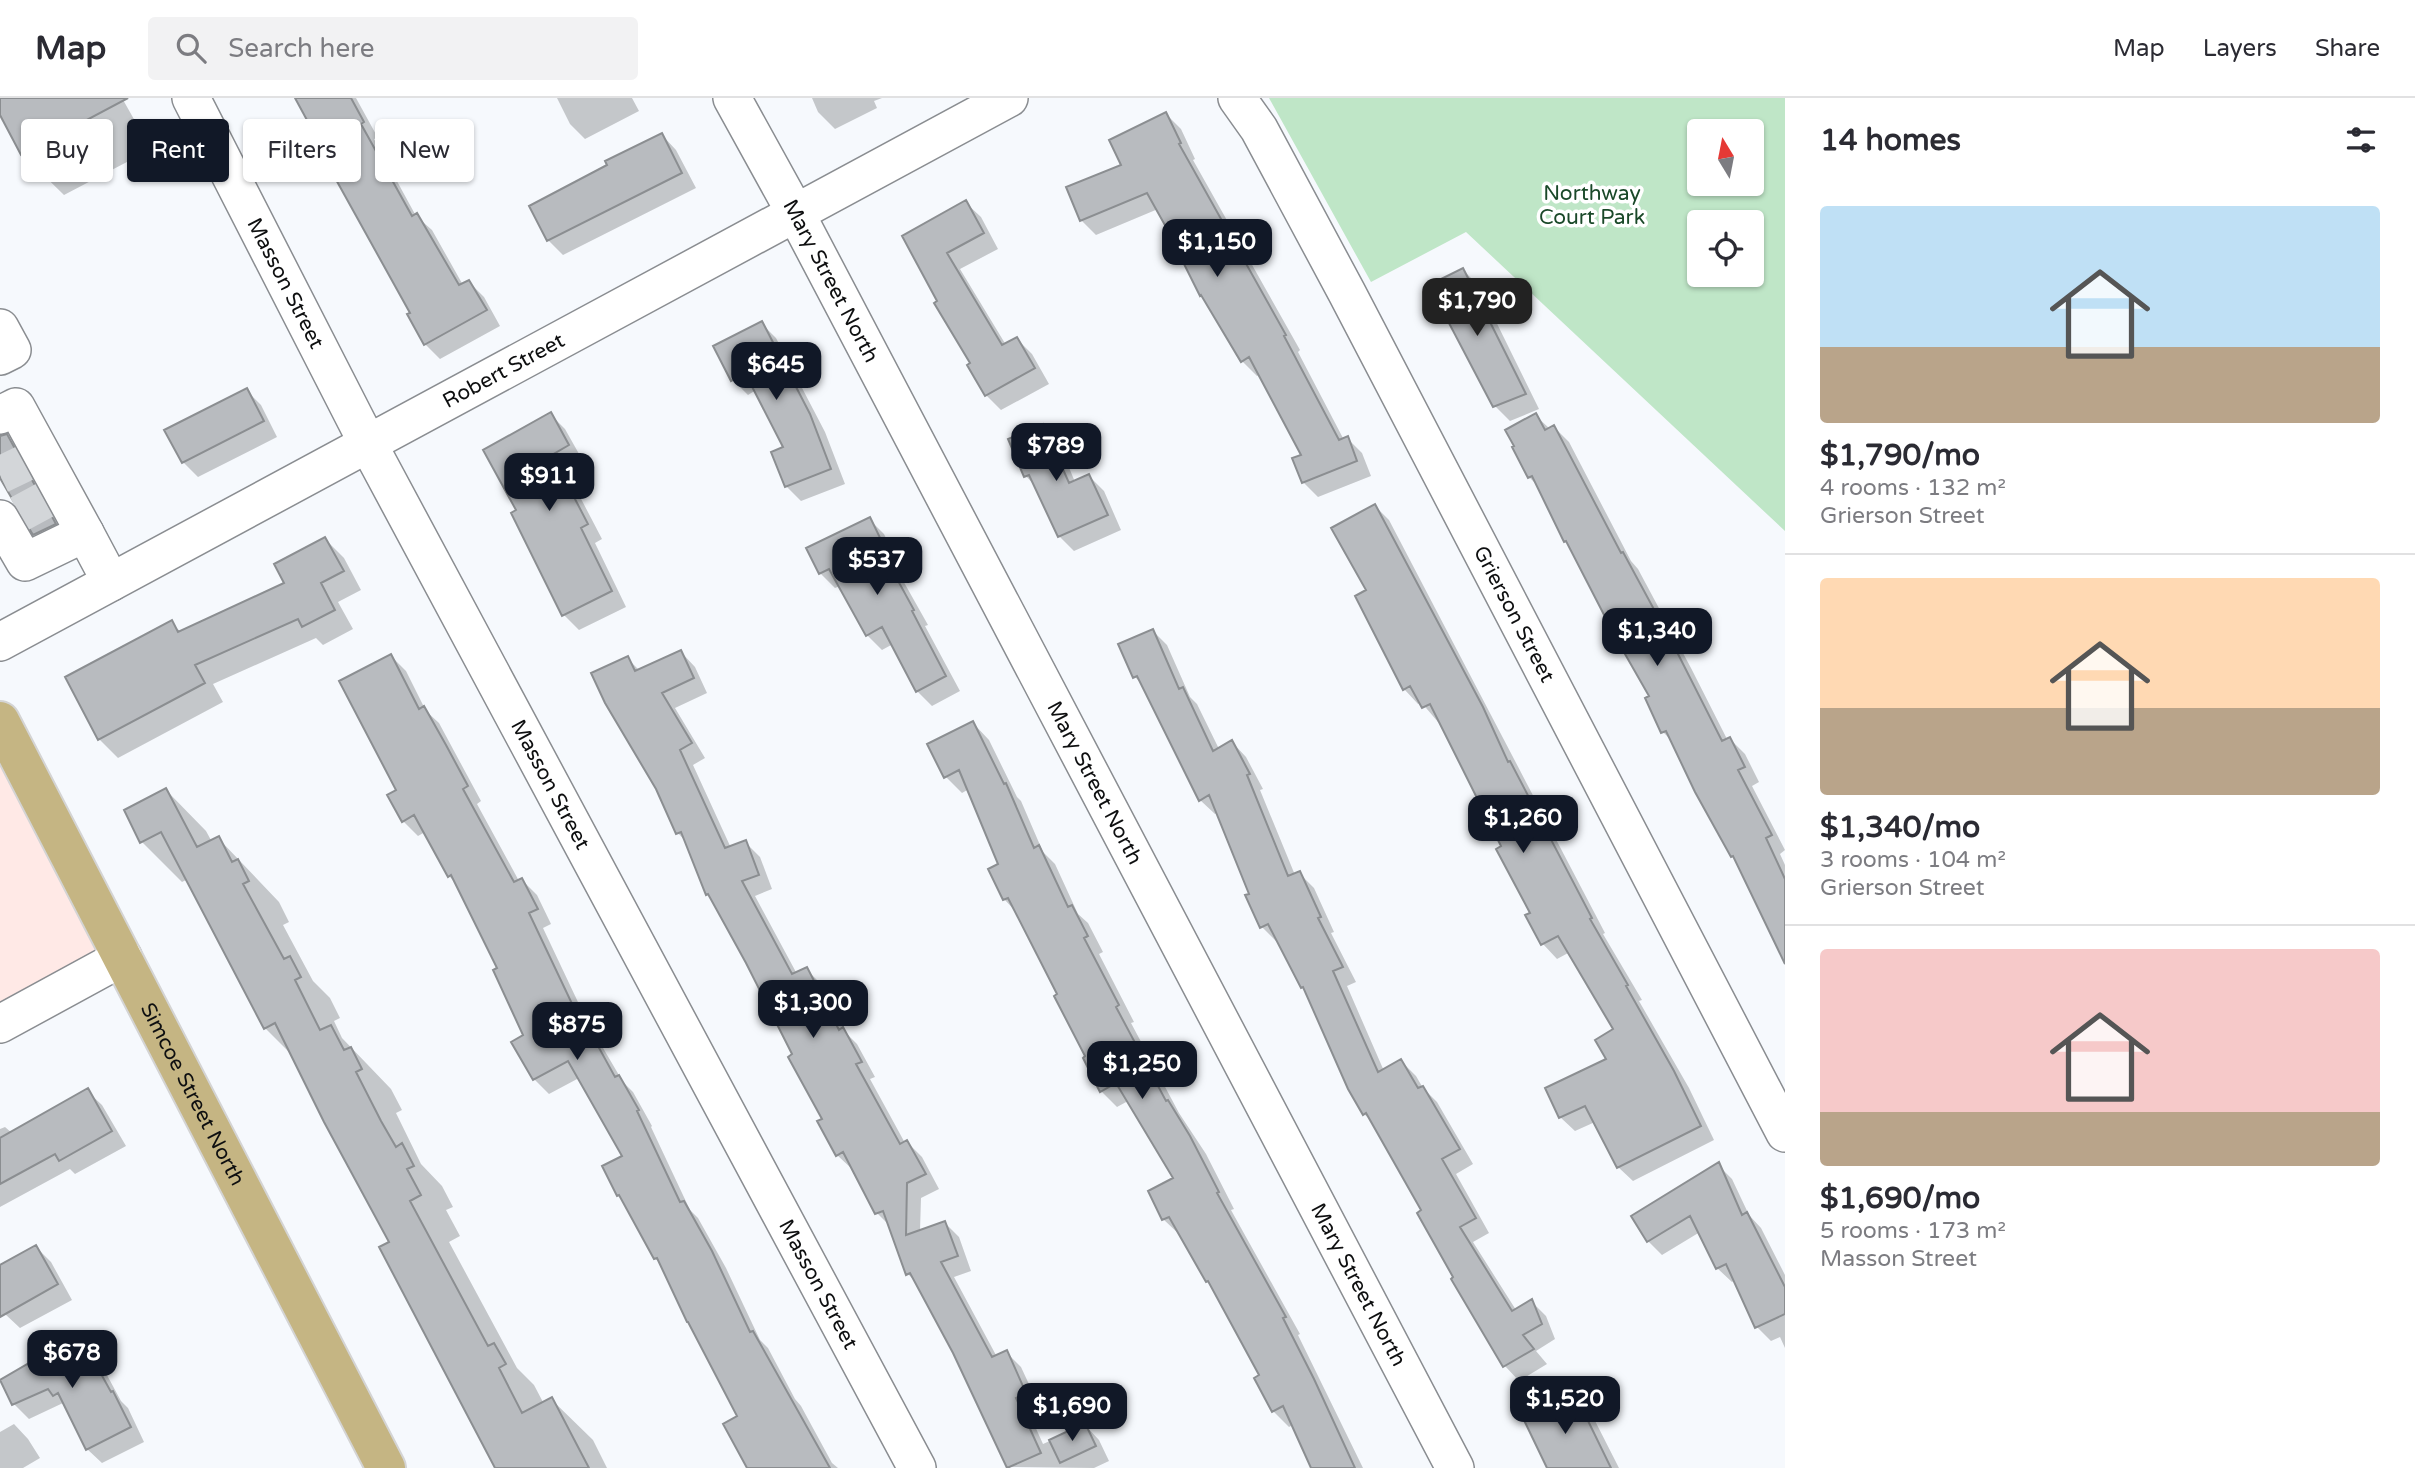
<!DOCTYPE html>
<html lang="en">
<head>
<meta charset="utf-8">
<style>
	:root { --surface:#fff; --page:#f2f2f3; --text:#2b2b33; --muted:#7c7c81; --line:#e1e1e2; --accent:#111827 }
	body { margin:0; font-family:"Varela Round",sans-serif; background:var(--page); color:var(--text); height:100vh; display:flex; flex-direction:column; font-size:26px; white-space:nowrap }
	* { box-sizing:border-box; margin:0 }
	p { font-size:23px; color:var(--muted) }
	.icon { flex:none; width:38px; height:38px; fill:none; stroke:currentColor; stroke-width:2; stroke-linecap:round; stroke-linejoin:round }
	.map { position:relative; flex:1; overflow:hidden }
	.side { display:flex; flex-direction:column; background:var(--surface); width:630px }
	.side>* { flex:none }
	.top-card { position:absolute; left:21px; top:21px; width:665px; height:63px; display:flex; gap:14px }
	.needle { width:46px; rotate:350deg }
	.fabs { position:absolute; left:1687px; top:21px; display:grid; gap:14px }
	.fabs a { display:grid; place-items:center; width:77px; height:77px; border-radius:7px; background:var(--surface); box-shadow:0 2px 5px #0004; font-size:35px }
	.price { position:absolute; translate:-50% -60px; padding:0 16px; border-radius:14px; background:var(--accent); color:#fff; font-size:23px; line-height:46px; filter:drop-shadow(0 2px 4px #0008) }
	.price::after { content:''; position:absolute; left:50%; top:42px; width:21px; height:16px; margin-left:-10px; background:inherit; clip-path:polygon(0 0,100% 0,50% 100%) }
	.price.selected { background:#222; color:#fff }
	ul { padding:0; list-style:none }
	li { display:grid; align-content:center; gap:14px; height:371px; padding:0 35px }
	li+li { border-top:2px solid var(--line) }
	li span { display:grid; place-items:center; height:217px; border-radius:7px; color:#555 }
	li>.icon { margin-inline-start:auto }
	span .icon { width:126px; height:126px; fill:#fffc; stroke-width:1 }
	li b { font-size:30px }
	h2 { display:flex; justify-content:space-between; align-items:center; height:84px; padding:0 35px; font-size:30px }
	.pill { padding:0 24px; border-radius:7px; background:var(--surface); box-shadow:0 2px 5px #0004; font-size:24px; line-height:63px }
	.pill.selected { background:var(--accent); color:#fff }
	header { display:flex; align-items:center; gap:42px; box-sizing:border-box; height:98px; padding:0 35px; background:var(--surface); border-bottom:2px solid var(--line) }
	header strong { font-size:33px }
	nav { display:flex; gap:38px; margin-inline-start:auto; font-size:24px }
	.search { width:490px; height:63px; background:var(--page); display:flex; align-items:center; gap:18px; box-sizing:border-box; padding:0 24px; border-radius:7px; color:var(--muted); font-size:26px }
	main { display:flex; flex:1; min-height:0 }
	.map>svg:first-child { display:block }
	.commercial { fill:#ffe9e6 }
	.green { fill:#bfe6c7; fill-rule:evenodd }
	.shadow { fill:#0003 }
	.building { fill:#b8bbbf; stroke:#8b8e91; stroke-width:2 }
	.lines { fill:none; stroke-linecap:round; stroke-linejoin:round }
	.minor-tunnel { stroke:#d3d6d9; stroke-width:37; stroke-dasharray:37 18; stroke-linecap:butt }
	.minor-casing { stroke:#8a8d91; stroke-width:40 }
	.major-casing { stroke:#d4d4d4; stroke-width:42 }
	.minor { stroke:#fff; stroke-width:37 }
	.major { stroke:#c5b583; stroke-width:38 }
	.labels { text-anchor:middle; stroke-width:7; stroke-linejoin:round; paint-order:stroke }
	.park-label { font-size:21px; fill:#1a4929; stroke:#fff }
	.street-label { font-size:21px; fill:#0e0f10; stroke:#fff }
</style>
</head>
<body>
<header>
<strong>Map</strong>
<div class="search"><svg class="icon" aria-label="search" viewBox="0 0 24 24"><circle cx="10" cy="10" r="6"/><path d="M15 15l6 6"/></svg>Search here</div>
<nav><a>Map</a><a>Layers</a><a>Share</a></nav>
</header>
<main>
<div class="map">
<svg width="1785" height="1370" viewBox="0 0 1785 1370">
	<rect width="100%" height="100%" fill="#f6f9fd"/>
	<path class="commercial" d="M0,623L117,845L0,907Z"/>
	<path class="green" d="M1269,0H1785V433L1466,134L1371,184ZM1699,33H1752V86H1699ZM1699,124H1752V177H1699Z"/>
	<path class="shadow" d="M0,0H122L135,23L130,25L146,54L64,97L22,56L0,13Z
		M297,0H356L378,40L374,41L416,118L432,132L463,187L469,184L484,199L500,228L440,261L425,246L409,217L413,215Z
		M557,0H632L639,13L585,41L570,26Z
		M812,0H882L874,3L877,10L835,31L818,14Z
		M1166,16L1181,31L1195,61L1193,62L1300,252L1298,254L1344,342L1347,340L1362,355L1371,378L1318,399L1303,384V358L1260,276L1257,278L1242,263L1158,111L1096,137L1081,122Z
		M662,37L676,52L696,90L563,157L548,142L610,68Z
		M966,105L981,119L998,151L960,171L1006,247L1017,241L1032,256L1049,286L1001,312L986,297L969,267L972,266L904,138Z
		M1463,172L1478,187L1539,311L1510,323L1495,308Z
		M761,225L776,240L825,334L845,386L801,403L786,388V350L756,292L748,297L733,282Z
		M246,292L261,307L277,339L198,379L183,364Z
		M550,316L565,331L583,363L566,372L602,441L595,445L626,509L579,532L564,517L513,416L518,413Z
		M1535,317L1550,331L1554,329L1569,344L1631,463L1638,471L1691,570L1728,643L1730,641L1745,656L1759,684L1752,688L1785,752L1780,756L1785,767V858L1738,763L1733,758L1673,644L1663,634L1651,599L1539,389L1529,379Z
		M1043,328L1058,343L1075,384L1089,378L1104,393L1121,432L1074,453L1059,438L1036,389L1026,378Z
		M0,339L7,340L15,347L62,433L42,443L35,436L0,377Z
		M1375,408L1389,422L1605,835L1603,836L1642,902L1639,903L1689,990L1714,1042L1633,1083L1618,1069L1595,1024L1575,1033L1560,1019L1609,962L1615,932L1570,854L1557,861L1543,846L1527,818L1532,816L1503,749L1440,623L1438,624L1421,604L1418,606L1404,591L1369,493Z
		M870,422L884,436L896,461L892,463L928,527L925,528L960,593L932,608L917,593L893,546L882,552L867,537L840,488L835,490L820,475Z
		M325,441L344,460L361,492L338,504L353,531L323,547L316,540L213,586L223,604L118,660L99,641L171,525L181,534L287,486Z
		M1153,533L1167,547L1190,599L1197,606L1219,651L1232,644L1246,659L1263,691L1260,692L1295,777L1299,775L1314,790L1334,834L1331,835L1356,884L1347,888L1384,973L1401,963L1416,978L1423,990L1437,1004L1473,1066L1456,1076L1489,1135L1473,1144L1516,1212L1532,1204L1546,1218L1555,1241L1536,1253L1547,1266L1519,1283L1505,1268L1456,1180L1424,1113L1374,1025L1364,1016L1307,893L1279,842L1276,843L1262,829L1218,714L1215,716L1200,702L1145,589L1135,579Z
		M681,554L695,569L707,595L675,610L705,660L693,667L731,750L745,744L760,759L772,791L755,798L797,876L806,871L821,886L846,935L857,946L875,979L870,981L905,1045L907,1044L922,1059L939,1091L921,1100L920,1133L945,1125L959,1139L971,1173L954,1179L997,1259L1006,1254L1021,1269L1040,1310L1029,1315L1043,1346L1085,1327L1099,1342L1109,1363L1094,1370L1009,1369L955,1254L918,1186L908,1176L891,1129L877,1115L854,1070L852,1071L837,1057L824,1021L795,957L713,801L707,796L687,745L678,735L627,560L640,573Z
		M391,558L406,573L426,613L439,625L481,703L477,706L519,783L522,782L537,797L551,826L543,830L586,921L623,984L633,994L652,1028L651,1029L690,1112L698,1120L726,1170L760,1242L768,1250L795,1301L801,1308L832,1365L838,1370H755L739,1319L662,1167L655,1160L625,1105L618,1097L624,1059L579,980L549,996L534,981L525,938L499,871L457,786L449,778L425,734L418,738L403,723Z
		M973,625L989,642L1017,699L1021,703L1043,754L1055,766L1078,816L1088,825L1103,854L1099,856L1134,924L1131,925L1179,1015L1206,1056L1234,1111L1231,1112L1300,1236L1298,1237L1363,1370H1313L1293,1327L1289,1329L1273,1313L1261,1278L1213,1189L1207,1183L1180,1137L1163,1121L1176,1081L1128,1003L1117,1009L1101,993L1060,897L1018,816L1004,801L1000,767L969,691L962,695L946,679Z
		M166,692L206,733L212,744L218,740L279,804L289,824L283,827L313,883L330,900L340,920L334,923L342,940L391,991L402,1012L396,1015L421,1066L442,1088L453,1109L446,1112L460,1138L449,1144L517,1270L534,1287L544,1306L552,1302L593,1342L607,1370H498L391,1145L294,959L265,930L188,781L182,784L142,744Z
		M87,993L102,1007L126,1048L75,1076L70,1071L0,1109V1031L5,1029L12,1035Z
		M1718,1067L1732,1081L1749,1117L1761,1130L1785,1177V1250L1780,1239L1771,1243L1757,1229L1735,1182L1732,1184L1717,1170L1700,1134L1662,1157L1648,1143Z
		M36,1149L51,1164L72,1202L20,1230L5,1216L0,1207V1169Z
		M79,1238L94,1253L121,1303L128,1310L144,1344L102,1365L87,1351L63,1305L29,1321L14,1306L2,1282Z
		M1574,1296L1589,1311L1619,1370H1554Z
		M14,1326L28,1341L40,1360L23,1370H0V1334Z"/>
	<path class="building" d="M0,0H128L21,57L0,17Z
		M295,0H351L364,24L361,26L412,118L417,115L459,187L469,182L487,212L424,247L407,216L410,215L324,60L327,59Z
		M1166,14L1181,45L1179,46L1286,237L1284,238L1339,342L1348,338L1357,363L1302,385L1292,360L1301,357L1249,259L1241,264L1201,197L1200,198L1183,164L1185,163L1147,95L1080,123L1066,89L1121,67L1109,42Z
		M662,35L682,75L547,143L529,108L607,67L605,63Z
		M966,102L984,135L947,155L1002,247L1017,239L1035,270L985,298L967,267L970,265L934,205L937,203L902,138Z
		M1463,170L1526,296L1493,309L1429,187Z
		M762,223L810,316L831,371L785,389L771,354L783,349L745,275L731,283L713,248Z
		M247,290L264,323L182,365L164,332Z
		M551,314L569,347L552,357L588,426L581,430L612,493L562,518L511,415L516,412L483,352Z
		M1536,315L1545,332L1554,327L1621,455L1623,454L1677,554L1722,643L1730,639L1745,669L1738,672L1772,737L1766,740L1785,781V866L1733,758L1731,759L1695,694L1666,633L1661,635L1645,600L1649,598L1617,542L1566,443L1564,444L1532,378L1528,380L1512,349L1514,348L1505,332Z
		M1043,326L1069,385L1089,376L1108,417L1058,439L1029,377L1024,379L1008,341Z
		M7,336L56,426L33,437L0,380V338Z
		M1375,406L1483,609L1508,664L1510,663L1592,820L1590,821L1628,887L1626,888L1674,973L1701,1028L1617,1070L1585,1008L1559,1020L1545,990L1606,961L1595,942L1613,931L1558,838L1541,847L1525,817L1530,815L1496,751L1501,748L1430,606L1422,610L1410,588L1403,592L1355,498L1366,492L1331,430Z
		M870,419L883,446L879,448L914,512L912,513L946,578L916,594L882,529L866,538L829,471L819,476L806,450Z
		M325,439L344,473L321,485L335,512L302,529L298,521L195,567L205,585L98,642L65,579L172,522L178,534L284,485L274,466Z
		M1153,531L1179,591L1183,589L1213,653L1232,642L1250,676L1247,677L1288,778L1300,773L1321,819L1318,820L1343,869L1333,873L1378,974L1401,961L1418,990L1423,988L1460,1051L1442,1061L1476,1120L1460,1129L1512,1213L1532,1201L1542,1226L1523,1237L1534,1251L1503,1269L1451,1181L1453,1179L1417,1115L1421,1112L1366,1015L1363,1017L1348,991L1303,889L1301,890L1268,826L1260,830L1245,797L1249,796L1209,697L1199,703L1137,578L1133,580L1118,546Z
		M681,552L694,580L662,595L692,645L680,652L725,750L746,742L759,777L742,783L792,876L807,869L839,932L843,929L862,964L856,966L900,1046L907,1042L926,1076L907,1085L906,1137L945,1123L958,1158L941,1164L992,1259L1007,1252L1026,1295L1016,1300L1041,1355L1007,1370L953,1255L910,1175L906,1177L883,1113L875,1116L843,1054L836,1058L817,1023L822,1021L788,959L792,956L746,865L708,796L706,797L681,734L676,736L656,691L605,605L591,575L628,558L635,573Z
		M391,556L419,611L424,608L446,647L468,688L463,691L514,784L522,780L538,811L529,815L574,910L576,908L615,979L619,977L639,1012L637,1013L680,1104L684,1103L712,1153L750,1234L753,1233L830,1370H747L723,1326L737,1318L688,1224H687L657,1160L654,1161L619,1097L617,1098L602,1068L622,1058L568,963L533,982L511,944L523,937L493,872L497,870L451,777L448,779L414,717L402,724L387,697L396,692L339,583Z
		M973,623L1004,686L1006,685L1034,750L1039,747L1068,809L1072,807L1088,838L1084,840L1119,907L1116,909L1166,1003L1168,1002L1190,1038L1219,1094L1217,1095L1286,1219L1283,1220L1314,1281L1355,1370H1311L1283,1308L1272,1314L1254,1280L1259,1277L1208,1183L1206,1184L1169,1119L1162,1122L1148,1093L1173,1080L1116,985L1100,994L1083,960L1085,958L1054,898L1057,896L1008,800L1003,802L988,771L998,766L959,672L944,680L927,646Z
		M166,690L197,749L219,738L232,764L238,761L249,783L243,786L284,861L290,858L301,879L295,882L320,932L331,927L344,952L351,949L362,971L356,974L381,1023L396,1049L402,1045L414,1068L407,1071L421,1097L410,1103L488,1248L494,1245L506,1266L499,1270L522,1315L552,1299L589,1370H495L379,1149L389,1144L324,1024L275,925L264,931L161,734L140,745L124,712Z
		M88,990L112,1033L59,1063L55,1056L0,1086V1040Z
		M1719,1064L1742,1117L1747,1114L1785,1189V1216L1755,1230L1726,1166L1716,1171L1690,1118L1647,1144L1631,1118Z
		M36,1147L58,1186L0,1219V1167Z
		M79,1236L111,1294L113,1293L131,1329L86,1352L58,1295L53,1298L48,1291L12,1307L0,1282Z
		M1574,1294L1611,1370H1547L1522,1318Z
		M1085,1325L1096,1348L1060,1365L1049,1342Z"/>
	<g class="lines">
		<path class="minor-tunnel" d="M0,377L25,365
			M19,416L45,402"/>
		<defs>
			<g id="minor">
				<path id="s1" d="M191,0L367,344L917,1370"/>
				<path id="s2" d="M732,0L796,116L1455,1370"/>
				<path id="s3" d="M1237,0L1259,31L1347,195L1785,1035"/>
				<path d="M0,230L12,252L0,258"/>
				<path d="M0,317L16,309L85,435"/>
				<path d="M0,421L25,464L85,435L111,484"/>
				<path id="s4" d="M0,544L1009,0"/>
				<path d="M0,926L123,859"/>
			</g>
			<g id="major">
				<path id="s5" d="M0,623L386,1370"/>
			</g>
		</defs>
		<use href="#minor" class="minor-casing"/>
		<use href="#major" class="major-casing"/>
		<use href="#minor" class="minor"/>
		<use href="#major" class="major"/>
	</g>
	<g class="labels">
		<g class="park-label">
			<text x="1592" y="102">Northway<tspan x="1592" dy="24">Court Park</tspan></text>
		</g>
		<g class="street-label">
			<text dy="7" stroke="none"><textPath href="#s2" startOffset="208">Mary Street North</textPath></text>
			<text dy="7" stroke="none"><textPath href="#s1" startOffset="208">Masson Street</textPath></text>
			<text dy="7" stroke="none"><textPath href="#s4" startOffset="572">Robert Street</textPath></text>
			<text dy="7" stroke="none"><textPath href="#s3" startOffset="586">Grierson Street</textPath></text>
			<text dy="7" stroke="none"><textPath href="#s2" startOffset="775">Mary Street North</textPath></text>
			<text dy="7" stroke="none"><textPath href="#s1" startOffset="775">Masson Street</textPath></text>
			<text dy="7" stroke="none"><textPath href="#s5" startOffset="420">Simcoe Street North</textPath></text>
			<text dy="7" stroke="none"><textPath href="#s2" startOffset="1342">Mary Street North</textPath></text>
			<text dy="7" stroke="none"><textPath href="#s1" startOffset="1342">Masson Street</textPath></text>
		</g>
	</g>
</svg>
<div class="fabs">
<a><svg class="needle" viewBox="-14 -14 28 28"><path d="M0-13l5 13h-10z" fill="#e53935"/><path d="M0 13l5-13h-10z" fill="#7c7c81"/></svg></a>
<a><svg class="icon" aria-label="locate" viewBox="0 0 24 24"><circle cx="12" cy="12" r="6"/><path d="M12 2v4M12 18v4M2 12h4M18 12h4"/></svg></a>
</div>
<b class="price" style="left:1217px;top:181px">$1,150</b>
<b class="price selected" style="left:1477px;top:240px">$1,790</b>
<b class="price" style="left:776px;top:304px">$645</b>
<b class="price" style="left:1056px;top:385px">$789</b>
<b class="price" style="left:549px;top:415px">$911</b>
<b class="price" style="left:877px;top:499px">$537</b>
<b class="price" style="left:1657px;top:570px">$1,340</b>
<b class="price" style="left:1523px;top:757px">$1,260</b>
<b class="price" style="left:813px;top:942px">$1,300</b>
<b class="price" style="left:577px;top:964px">$875</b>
<b class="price" style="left:1142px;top:1003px">$1,250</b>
<b class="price" style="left:72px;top:1292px">$678</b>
<b class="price" style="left:1565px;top:1338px">$1,520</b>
<b class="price" style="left:1072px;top:1345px">$1,690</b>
<div class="top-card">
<a class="pill">Buy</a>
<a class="pill selected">Rent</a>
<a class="pill">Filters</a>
<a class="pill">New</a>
</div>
</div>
<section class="side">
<h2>14 homes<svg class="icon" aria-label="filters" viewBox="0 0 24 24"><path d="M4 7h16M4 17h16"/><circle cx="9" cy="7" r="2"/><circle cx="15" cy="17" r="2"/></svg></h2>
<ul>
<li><span style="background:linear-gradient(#bfe0f5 65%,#b9a48a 0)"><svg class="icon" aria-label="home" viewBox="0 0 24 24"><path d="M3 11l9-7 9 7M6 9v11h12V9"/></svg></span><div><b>$1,790/mo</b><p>4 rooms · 132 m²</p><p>Grierson Street</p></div></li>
<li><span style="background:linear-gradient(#ffd9b3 60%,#b9a48a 0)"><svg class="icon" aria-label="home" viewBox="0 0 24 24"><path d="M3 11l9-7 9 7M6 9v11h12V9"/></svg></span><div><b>$1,340/mo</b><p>3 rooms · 104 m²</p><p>Grierson Street</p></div></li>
<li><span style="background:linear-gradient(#f6c9c9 75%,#b9a48a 0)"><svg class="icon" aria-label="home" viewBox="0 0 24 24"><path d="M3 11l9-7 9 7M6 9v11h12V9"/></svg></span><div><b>$1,690/mo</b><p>5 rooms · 173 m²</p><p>Masson Street</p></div></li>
</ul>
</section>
</main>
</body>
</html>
